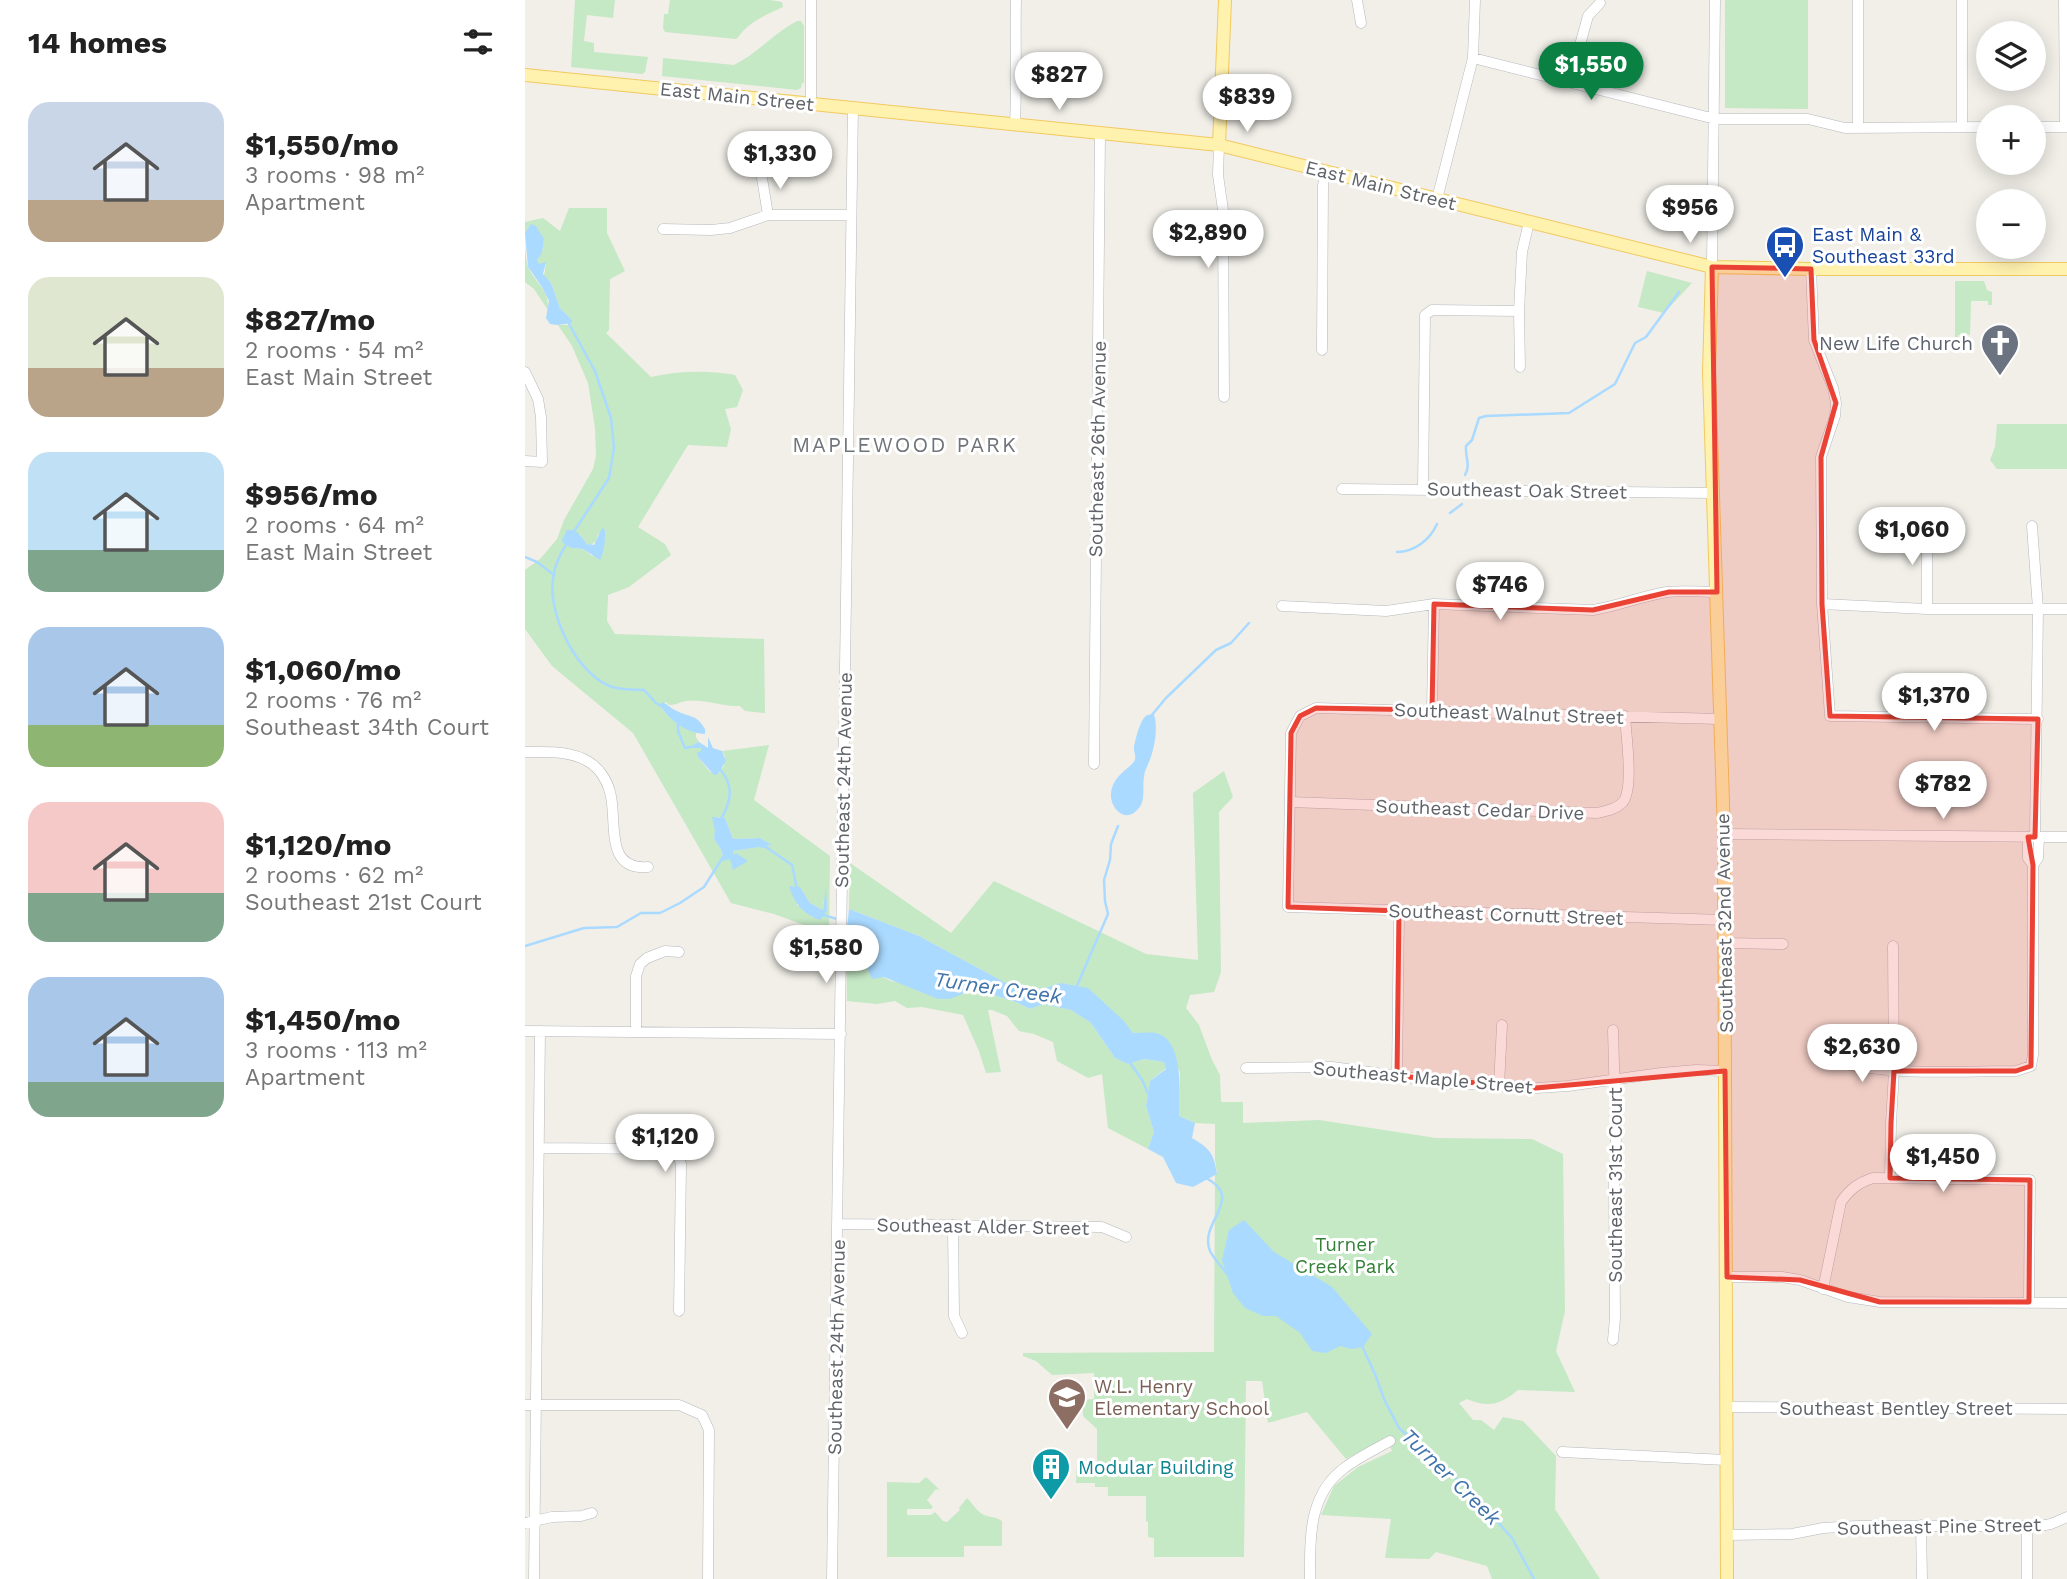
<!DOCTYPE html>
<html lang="en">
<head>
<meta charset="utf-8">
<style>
	:root { --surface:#fff; --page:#f6f6f6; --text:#222; --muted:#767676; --accent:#0b8043 }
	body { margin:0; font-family:"Work Sans",sans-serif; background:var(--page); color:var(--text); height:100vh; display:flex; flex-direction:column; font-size:26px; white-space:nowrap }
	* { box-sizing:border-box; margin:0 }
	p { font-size:23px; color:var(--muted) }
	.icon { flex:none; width:38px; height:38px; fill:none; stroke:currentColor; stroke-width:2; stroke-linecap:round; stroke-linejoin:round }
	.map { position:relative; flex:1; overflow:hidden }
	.panel { display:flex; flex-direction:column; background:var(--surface); width:525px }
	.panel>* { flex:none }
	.buttons { position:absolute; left:1451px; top:21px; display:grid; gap:14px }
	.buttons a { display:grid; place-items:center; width:70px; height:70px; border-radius:50%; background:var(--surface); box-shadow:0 4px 18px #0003; font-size:35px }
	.price { position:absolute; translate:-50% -60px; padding:0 16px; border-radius:24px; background:#fff; color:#222; font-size:23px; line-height:46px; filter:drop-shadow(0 2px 4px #0008) }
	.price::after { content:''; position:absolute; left:50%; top:42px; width:21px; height:16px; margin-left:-10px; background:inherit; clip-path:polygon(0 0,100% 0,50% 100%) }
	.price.on { background:var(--accent); color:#fff }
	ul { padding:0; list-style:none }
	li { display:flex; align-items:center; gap:21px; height:175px; padding:0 28px }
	li span { display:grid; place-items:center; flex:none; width:196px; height:140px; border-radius:21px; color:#555 }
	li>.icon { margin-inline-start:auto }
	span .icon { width:84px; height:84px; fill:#fffc; stroke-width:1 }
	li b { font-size:30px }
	h2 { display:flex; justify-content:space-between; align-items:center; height:84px; padding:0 28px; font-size:30px }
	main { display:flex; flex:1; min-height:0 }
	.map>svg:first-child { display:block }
	.green { fill:#c5e8c5; fill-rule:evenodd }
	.water { fill:#aadaff }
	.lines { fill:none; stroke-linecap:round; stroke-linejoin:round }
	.stream { stroke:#aadaff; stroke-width:2.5 }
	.minor-casing { stroke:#b5b8bc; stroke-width:11 }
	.major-casing { stroke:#f2c960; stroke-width:14 }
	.minor { stroke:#fff; stroke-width:10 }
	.major { stroke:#fff2af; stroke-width:12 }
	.marked { fill:#ea4335; fill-opacity:0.2; stroke:#ea4335; stroke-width:5; stroke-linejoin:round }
	.labels { text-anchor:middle; stroke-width:6; stroke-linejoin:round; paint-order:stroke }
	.street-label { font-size:19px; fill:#5f6368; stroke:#fff }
	.transit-label { font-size:19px; fill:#164399; stroke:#fff; text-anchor:start }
	.worship-label { font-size:19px; fill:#5b616d; stroke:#fff; text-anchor:end }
	.park-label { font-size:19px; fill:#348238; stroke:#fff }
	.education-label { font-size:19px; fill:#785e54; stroke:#fff; text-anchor:start }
	.culture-label { font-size:19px; fill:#0d838f; stroke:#fff; text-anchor:start }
	.neighbourhood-label { font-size:21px; letter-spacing:2px; fill:#70757a; stroke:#fff }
	.water-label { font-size:21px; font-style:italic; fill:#4174aa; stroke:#fff }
</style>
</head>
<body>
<main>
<section class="panel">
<h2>14 homes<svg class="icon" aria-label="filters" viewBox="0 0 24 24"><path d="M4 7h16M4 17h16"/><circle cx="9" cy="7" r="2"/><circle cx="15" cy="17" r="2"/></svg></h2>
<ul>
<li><span style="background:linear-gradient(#c9d6e8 70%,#b9a48a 0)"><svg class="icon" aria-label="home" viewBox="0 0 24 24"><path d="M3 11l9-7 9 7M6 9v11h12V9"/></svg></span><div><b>$1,550/mo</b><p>3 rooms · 98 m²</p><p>Apartment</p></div></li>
<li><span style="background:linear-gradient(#dfe7d0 65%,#b9a48a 0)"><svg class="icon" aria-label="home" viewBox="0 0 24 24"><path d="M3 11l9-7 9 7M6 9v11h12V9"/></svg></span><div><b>$827/mo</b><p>2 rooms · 54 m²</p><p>East Main Street</p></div></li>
<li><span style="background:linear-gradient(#bfe0f5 70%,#7fa58c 0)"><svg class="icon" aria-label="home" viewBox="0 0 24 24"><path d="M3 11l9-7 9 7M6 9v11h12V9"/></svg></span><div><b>$956/mo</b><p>2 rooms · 64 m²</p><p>East Main Street</p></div></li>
<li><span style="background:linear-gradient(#a9c7e8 70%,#8fb573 0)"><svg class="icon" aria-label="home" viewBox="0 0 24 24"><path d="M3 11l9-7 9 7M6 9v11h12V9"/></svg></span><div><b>$1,060/mo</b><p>2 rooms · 76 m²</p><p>Southeast 34th Court</p></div></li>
<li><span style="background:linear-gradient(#f6c9c9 65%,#7fa58c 0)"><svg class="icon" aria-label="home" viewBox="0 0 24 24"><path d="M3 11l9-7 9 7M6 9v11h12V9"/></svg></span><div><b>$1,120/mo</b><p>2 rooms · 62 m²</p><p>Southeast 21st Court</p></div></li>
<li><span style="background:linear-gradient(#a9c7e8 75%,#7fa58c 0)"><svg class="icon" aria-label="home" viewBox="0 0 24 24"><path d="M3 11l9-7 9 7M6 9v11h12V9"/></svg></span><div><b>$1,450/mo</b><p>3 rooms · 113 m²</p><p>Apartment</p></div></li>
</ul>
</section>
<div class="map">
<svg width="1542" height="1579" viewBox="0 0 1542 1579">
	<rect width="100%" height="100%" fill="#f1efe8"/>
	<path class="green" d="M50,0H90L88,18L62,15L59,41L69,43V52L123,57L120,72L117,74L46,67Z
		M145,0H245L257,2L258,7C245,13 228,20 218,31C216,33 214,37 211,39L140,32L138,28L139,14H143Z
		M1200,0H1283V109L1200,108Z
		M272,21H276L279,26V83H277L276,88L272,90L137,76L138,58L209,65C232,54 249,33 272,21Z
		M44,208H82V233L100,271L85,279L84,330L81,333L126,377C153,371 182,370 210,375L218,390L212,407L200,409L206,429L202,447L163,445L113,527L140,544L146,555L104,587L83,595L82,621L90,634L239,639L240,713L220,711L215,706C200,707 176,698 161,701C154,702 152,705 144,705L141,702L135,705C143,720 156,726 171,733V737L174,742L168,746L176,748L177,751L173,757L185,772L193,774L199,766L200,756L197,751L244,745L229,800L305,856L304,934L249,914L206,903L108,733L27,666L0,629V570L15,559L32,539L39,520L68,469L71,456L70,428L63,383L47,346L33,325H44L47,320L35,308L26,283L19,276L21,264L14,265L12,260L17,252L19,239L6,225L0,233V222L18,218L35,231ZM55,534L62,544L66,545L71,541L73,534L80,537L78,554L67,556L58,549L47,548ZM193,817L200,818L208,839L235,838L246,845L208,851L209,856L198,860L197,851L189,839ZM275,887L285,903L298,910L299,899L302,911L272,905Z
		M0,249C1,254 1,262 3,267C10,283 25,290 23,310L9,289L0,282Z
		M1122,271L1167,283L1139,313L1113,307Z
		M1430,281H1459L1462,290L1467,292V305H1463V301H1446L1445,335H1433V341H1430Z
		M1472,424H1542V469H1472L1465,460L1470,447Z
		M699,771L708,797L694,812L696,972L689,992L665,995L661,1008L674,1025L687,1060L695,1075L696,1102H718V1123L794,1120L911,1138L1007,1139L1038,1154L1040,1311L1031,1351L1050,1392L993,1390C975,1405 963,1408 942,1399L934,1403L948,1420H956L969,1430L978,1417L998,1421L1031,1456L1030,1509L1075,1579H967L962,1566L911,1552L904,1559L860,1558L866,1519L796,1515L809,1486L833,1467L867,1451L861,1437L821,1459L782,1412L743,1423L737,1381H721L719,1557H629V1538L623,1537V1522L621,1521V1496H583V1487H570V1483H551L552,1463H572V1429L558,1416V1400L569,1399V1373L527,1375L511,1361L498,1356V1353L689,1352L690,1175L692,1173L690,1159V1124L670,1123L654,1116L655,1072L632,1033H608C588,1007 563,998 535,983L517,989L479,982L394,936L324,909L325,863L426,933L469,881L621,954L673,960L668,793Z
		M331,934L340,943L343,970L366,981L439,994L449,989L491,1002L505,1009L518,1004L546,1010L566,1023L590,1058L603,1064L619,1059L639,1062L641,1068L625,1081L621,1106L629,1132L623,1149L583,1128L577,1074L563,1078L532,1061L528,1042L509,1034L494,1031L482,1016L467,1010H463L476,1072L461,1073L454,1051L438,1015L397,1007L382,1008L370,1001L352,1004L322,1001L321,938Z
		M401,1477L415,1490L411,1489L402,1500L408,1507L406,1509H382V1515H406L410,1512L418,1521L422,1522L435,1510L434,1508L442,1498C447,1503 452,1512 459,1515C466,1518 470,1516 477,1521V1546H439V1557H362V1482L394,1483Z"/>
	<path class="water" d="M6,224L11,226L19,239L17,253L12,260L14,264L21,262L18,274L26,283L35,308L47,320V323L33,325L25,324L21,318L24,301L17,287L3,267L0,233Z
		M77,528L80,530C80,540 80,552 75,560L58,549L47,548L38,543L37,540L42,530C53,529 56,536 62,544L69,545Z
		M137,702C143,704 146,709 152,711C166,718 171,714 180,729V734C163,734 143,720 135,705Z
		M629,714C633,728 630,748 624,762C622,767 619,772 619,777C617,788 621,801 613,809C601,824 585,809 586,794C587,774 609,767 610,759C611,756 609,752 609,749C609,743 615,722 619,718C622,714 624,715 629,714Z
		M183,737L188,748L197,751L201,761L193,774L189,775L173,757L172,753L176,751V748H169L168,745L174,742L183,748Z
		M187,817L200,818L208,839L235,838L247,845L208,851L209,855L211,853L223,861L208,870L205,859L198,861L197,851L189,839L190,830Z
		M264,886L275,887L285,903L298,910L301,886L302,911L295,920C278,914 269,903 264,886Z
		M324,909L394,936L479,982L517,989L535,983L563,988L598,1020L608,1033C615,1033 624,1032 631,1033C660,1040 654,1094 654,1116L670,1123L667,1138C685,1149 689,1153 692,1174L668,1187L651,1183L638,1157L623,1149L629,1132L621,1106L625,1081L641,1069L639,1062L619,1059L603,1064L590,1058L566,1023L546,1010L518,1004L505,1009L491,1002L449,989L425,999H413L359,977L347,979L343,970L340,943L331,935L321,938Z
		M719,1220L749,1252L807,1287L847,1334L838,1347L827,1349L815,1346L801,1353L787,1351L775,1333L751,1316H738L720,1308L708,1293L697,1260L704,1230Z"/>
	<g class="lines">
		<path class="stream" d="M43,322L70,371L86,418L89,448L84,478L48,533
			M940,475C946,465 940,457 941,446L947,440L954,418L961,416L1044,413L1090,384L1110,343L1121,337L1154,292
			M925,513L937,504
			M41,545C35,554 29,568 28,580C23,615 52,675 87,687C98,690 109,690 119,690L131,703L136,706
			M872,552C889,552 905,540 912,524
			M0,557L12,562L29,575
			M626,716L641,698L691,650L706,643L724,623
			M153,723V731L160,748L170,746
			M194,768C209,785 207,800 196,819
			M235,846L241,847L267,865L272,889
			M298,915L312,919
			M0,946L59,928L92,927L116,913H135L155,903L179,887L198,857
			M551,988L583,914L580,901L579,880L585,860L586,844L593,826
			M604,1061L617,1080L625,1097
			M681,1178C721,1199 673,1222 685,1251C689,1259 697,1267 702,1274
			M837,1346L850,1374L859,1399L874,1428L946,1492L987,1538L1009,1579"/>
		<defs>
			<path id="minor" d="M832,0L836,23
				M1437,0V127
				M1539,0L1540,127
				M948,58L1190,119H1283L1320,128L1463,127
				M1045,81L1063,16L1075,3
				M286,103V0
				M490,124C492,82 490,42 491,0
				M1333,127V0
				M1508,127H1542
				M694,145L693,175L698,210L699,397
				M236,172L243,215
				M912,199L948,58L950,0
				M138,229L186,230L205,228L243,215H326
				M1187,267L1190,0
				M1286,269L1289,340L1308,388L1311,403L1310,416L1296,457L1297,604L1305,716L1513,719
				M994,311L995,367
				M797,350L798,186L800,172
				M0,372L13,399L16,417L17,462L0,461
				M817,489L1188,493
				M898,489L900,315L907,310L994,311L997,252L1004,222
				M1402,526V609
				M1507,526L1513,609L1510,837
				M1297,604L1402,609H1542
				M757,606L861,611L909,604L1068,610C1093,606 1117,596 1142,592C1158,590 1176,592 1192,592
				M907,710L909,604
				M1195,719L791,708L775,716L766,733L763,907L1200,920
				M0,752C21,752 45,750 64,762C74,768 82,780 85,792C93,819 78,871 123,867
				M569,764L575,133
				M765,802L1072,813C1081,811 1092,809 1098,802C1109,788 1101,735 1100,716
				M1199,834L1542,837
				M1503,837V858L1508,865
				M1200,943L1258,944
				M0,1031L316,1034
				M111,1032V976L115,964L122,958L140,951L154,952
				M1310,1062C1369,1076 1431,1071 1491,1071L1506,1066L1508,1055V865L1513,858L1514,837
				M721,1068L807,1067L925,1083L1011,1088L1043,1086L1136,1073L1171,1070L1200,1071
				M872,1076L874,911
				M974,1086L977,1025
				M14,1148L141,1149L152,1153L156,1164L154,1311
				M1365,1178L1366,1123L1369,1071L1368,946
				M313,1224L577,1227L601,1237
				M428,1225L429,1316L437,1333
				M1202,1277H1257L1275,1280L1323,1297L1355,1302L1542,1303
				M1298,1289L1316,1202C1325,1189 1333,1183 1348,1178L1505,1180L1504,1302
				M1088,1340L1090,1318L1089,1176L1091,1138L1088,1030
				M0,1405H154L177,1415L184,1430L183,1579
				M1201,1407L1542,1409
				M1037,1452L1201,1460
				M0,1523L27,1517L56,1516L67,1513
				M1396,1525L1397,1579
				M1502,1526V1579
				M1201,1535L1267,1534L1298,1528L1332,1526H1515L1526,1524L1542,1517
				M9,1579L15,1031
				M307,1579L328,107
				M785,1579C785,1539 783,1496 818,1469C832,1458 849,1450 865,1441"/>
			<path id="major" d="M0,75L694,145L1187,267L1286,269H1542
				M694,145L700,0
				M1187,267L1184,372L1199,834L1202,1579"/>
		</defs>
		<use href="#minor" class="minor-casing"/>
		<use href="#major" class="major-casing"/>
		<use href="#minor" class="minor"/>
		<use href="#major" class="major"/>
	</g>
	<path class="marked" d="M1187,267L1286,269L1289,340L1311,403L1296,457L1297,604L1305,716L1513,719L1510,837H1503L1508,865L1506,1066L1491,1071H1369L1366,1123L1365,1178L1505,1180L1504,1302H1355L1275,1280L1202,1277L1200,1071L1011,1088L872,1076L874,911L763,907L766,733L775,716L791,708L907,710L909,604L1068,610L1144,592H1192Z"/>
	<defs>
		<symbol id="bus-pin" viewBox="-11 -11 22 30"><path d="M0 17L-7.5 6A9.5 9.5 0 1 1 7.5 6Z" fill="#1a4fb4" stroke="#fff"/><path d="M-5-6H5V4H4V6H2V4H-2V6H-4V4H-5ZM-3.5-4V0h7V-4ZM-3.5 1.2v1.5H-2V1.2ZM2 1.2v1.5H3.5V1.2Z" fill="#fff"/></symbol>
		<symbol id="church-pin" viewBox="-11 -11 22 30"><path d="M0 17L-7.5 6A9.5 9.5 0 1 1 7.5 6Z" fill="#6b7280" stroke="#fff"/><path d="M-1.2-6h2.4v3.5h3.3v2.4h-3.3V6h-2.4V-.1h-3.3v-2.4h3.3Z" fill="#fff"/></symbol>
		<symbol id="school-pin" viewBox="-11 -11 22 30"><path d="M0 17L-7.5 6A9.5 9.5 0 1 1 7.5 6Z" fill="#8d6e63" stroke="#fff"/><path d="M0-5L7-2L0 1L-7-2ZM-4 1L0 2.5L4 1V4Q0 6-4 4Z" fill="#fff"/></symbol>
		<symbol id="building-pin" viewBox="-11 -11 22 30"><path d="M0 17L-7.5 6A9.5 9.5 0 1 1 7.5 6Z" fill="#0f9aa8" stroke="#fff"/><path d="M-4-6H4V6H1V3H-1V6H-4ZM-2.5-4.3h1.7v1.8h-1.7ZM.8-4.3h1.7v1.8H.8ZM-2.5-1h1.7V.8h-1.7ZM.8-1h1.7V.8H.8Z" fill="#fff"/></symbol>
	</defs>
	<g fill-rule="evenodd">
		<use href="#bus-pin" x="1238" y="223" width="44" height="60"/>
		<use href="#church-pin" x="1453" y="321" width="44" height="60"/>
		<use href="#school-pin" x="520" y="1375" width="44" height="60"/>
		<use href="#building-pin" x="504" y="1445" width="44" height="60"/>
	</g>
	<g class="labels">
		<g class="street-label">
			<text transform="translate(212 96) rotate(6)" y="7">East Main Street</text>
			<text transform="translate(856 185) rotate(14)" y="7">East Main Street</text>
			<text transform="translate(572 449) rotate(-89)" y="7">Southeast 26th Avenue</text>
			<text transform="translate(1002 490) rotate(1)" y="7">Southeast Oak Street</text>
			<text transform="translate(984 713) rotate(2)" y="7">Southeast Walnut Street</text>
			<text transform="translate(318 780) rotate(-89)" y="7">Southeast 24th Avenue</text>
			<text transform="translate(955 809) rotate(2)" y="7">Southeast Cedar Drive</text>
			<text transform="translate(981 914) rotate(2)" y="7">Southeast Cornutt Street</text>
			<text transform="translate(1199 923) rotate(-91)" y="7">Southeast 32nd Avenue</text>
			<text transform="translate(898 1077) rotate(5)" y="7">Southeast Maple Street</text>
			<text transform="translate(1090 1185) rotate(-90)" y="7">Southeast 31st Court</text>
			<text transform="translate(458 1226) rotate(1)" y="7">Southeast Alder Street</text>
			<text transform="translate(311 1347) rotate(-89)" y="7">Southeast 24th Avenue</text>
			<text x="1371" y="1415">Southeast Bentley Street</text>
			<text transform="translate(1414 1526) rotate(-1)" y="7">Southeast Pine Street</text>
		</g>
		<g class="transit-label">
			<text x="1287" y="241">East Main &amp;<tspan x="1287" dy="22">Southeast 33rd</tspan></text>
		</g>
		<g class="worship-label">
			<text x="1448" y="350">New Life Church</text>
		</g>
		<g class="park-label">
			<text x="820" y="1251">Turner<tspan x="820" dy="22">Creek Park</tspan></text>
		</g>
		<g class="education-label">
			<text x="569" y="1393">W.L. Henry<tspan x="569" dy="22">Elementary School</tspan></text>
		</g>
		<g class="culture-label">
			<text x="553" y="1474">Modular Building</text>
		</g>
		<g class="neighbourhood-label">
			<text x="380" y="452">MAPLEWOOD PARK</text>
		</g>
		<g class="water-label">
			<text transform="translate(473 988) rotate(8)" y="7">Turner Creek</text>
			<text transform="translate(926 1477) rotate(44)" y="7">Turner Creek</text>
		</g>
	</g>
</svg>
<div class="buttons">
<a><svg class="icon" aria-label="layers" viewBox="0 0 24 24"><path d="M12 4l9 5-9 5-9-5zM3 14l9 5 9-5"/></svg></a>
<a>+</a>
<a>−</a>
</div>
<b class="price on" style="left:1066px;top:102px">$1,550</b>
<b class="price" style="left:534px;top:112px">$827</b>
<b class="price" style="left:722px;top:134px">$839</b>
<b class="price" style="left:255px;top:191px">$1,330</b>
<b class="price" style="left:1165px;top:245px">$956</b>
<b class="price" style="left:683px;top:270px">$2,890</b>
<b class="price" style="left:1387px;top:567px">$1,060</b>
<b class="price" style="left:975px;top:622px">$746</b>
<b class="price" style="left:1409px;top:733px">$1,370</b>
<b class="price" style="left:1418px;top:821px">$782</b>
<b class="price" style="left:301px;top:985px">$1,580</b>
<b class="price" style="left:1337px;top:1084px">$2,630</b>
<b class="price" style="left:140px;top:1174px">$1,120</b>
<b class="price" style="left:1418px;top:1194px">$1,450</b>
</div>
</main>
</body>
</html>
